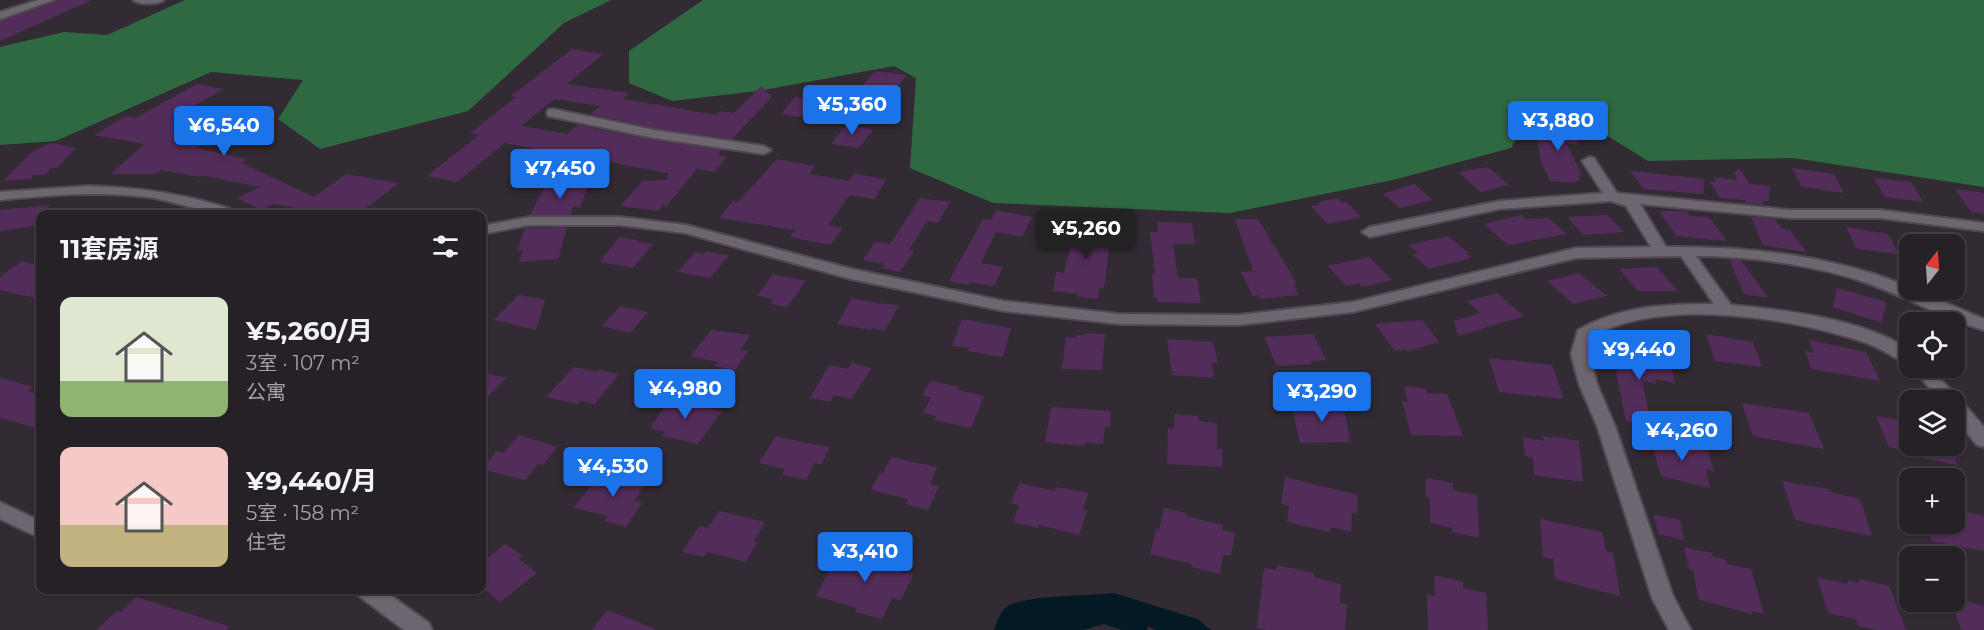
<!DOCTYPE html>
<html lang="zh">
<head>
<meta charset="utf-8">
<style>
	:root { --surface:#262027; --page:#322d33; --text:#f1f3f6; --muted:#a4a3a7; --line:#423e44; --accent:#1a73e8 }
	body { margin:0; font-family:Montserrat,"Noto Sans SC",sans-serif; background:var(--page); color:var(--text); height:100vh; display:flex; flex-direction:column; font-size:22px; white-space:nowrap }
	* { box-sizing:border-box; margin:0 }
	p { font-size:20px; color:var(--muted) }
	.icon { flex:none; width:33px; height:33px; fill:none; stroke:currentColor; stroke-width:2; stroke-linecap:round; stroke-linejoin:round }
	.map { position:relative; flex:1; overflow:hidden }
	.panel { position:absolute; left:36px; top:210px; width:450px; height:384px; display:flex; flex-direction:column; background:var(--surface); border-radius:12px; box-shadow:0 2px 4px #0004,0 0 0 2px var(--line) }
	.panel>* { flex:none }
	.needle { width:39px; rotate:17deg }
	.controls { position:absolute; left:1899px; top:234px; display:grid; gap:12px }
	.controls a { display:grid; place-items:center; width:66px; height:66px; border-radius:12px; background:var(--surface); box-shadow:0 2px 4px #0004,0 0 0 2px var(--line); font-size:30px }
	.price { position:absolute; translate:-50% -51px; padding:0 14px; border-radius:6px; background:var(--accent); color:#fff; font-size:20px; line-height:39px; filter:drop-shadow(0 2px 3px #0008) }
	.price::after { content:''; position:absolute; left:50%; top:36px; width:18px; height:14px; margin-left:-9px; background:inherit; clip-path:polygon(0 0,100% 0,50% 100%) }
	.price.on { background:#222; color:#fff }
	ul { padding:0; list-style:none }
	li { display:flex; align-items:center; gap:18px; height:150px; padding:0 24px }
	li span { display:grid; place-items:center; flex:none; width:168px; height:120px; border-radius:12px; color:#555 }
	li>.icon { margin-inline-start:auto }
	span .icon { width:72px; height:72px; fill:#fffc; stroke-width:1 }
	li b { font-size:26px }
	h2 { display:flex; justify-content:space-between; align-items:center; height:72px; padding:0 24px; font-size:26px }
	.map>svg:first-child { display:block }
	.forest { fill:#2f6942 }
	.water { fill:#031924 }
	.building { fill:#532d5a }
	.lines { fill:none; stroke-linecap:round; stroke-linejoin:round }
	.minor-casing { stroke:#504951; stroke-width:4 }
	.minor { fill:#6d656f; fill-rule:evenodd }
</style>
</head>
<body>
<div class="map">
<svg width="1984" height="630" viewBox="0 0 1984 630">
	<rect width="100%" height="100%" fill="#332b34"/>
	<path class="forest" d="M185,0H611L564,23L468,111L320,149L278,119L303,80L211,72L56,141L0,145V47L64,32L107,35Z
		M703,0H1984V187L1793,158L1648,161L1558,105L1535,107L1511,148L1393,180L1230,213L993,203L910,168L916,78L894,66L758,91L672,101L629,83V51Z"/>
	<path class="water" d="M1114,593L1197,619L1211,630H1156L1148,626L1147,630H1122L1104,624L1083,630H994C997,622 1000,611 1008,606C1026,595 1090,596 1114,593Z"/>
	<path class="building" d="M56,0H92L0,41V21Z
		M572,49L603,54L567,84L629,93L623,99L717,115L720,111L734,113L761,86L772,97L732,139L654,128L590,114L600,106L554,99L521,126L567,134L578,125L654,140L722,150L717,156L727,157L714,172L697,169L665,208L664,204L658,211L620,206L643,181L667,180L668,173L505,143L457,182L427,176L479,135L470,133L516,97L511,96Z
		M875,71L907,75L895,90L863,85Z
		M197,84L224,89L192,107L247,117L196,148L247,159L242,163L314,197L346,174L399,183L365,209L358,208L349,214H335L273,204L261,210L237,198L260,187L204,176L199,177L161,170L157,174H111L144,144L94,135L126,116L135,118Z
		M795,97L814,100L800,117L781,114Z
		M1535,123L1573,126L1578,145L1566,143L1582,175H1578L1581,181L1575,180L1578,183L1550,181L1541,162Z
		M847,124L873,130L859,148L831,144Z
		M51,143L76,148L57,168H51L45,175H32V179L3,181L33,151Z
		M777,159L815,166L809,174L849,181L854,173L886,180L874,199L850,195L828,225L843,228L830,245L790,237L796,230L719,218L733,201L738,202Z
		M1488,167L1509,185L1481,192L1458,172Z
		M1792,168L1834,174L1844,193L1802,187Z
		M1740,169L1750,184L1770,186L1769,201H1762L1765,205L1746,203L1745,200L1720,198L1709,181L1716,182L1713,177L1737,180L1734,172Z
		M1630,171L1705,179L1703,194L1644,189Z
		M1874,178L1911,182L1923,202L1885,197Z
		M589,183L580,207H573L571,215H530L545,186Z
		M1414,184L1433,200L1400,208L1383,194Z
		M1955,189L1984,193V214L1971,212Z
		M920,198L950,202L938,223L927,221L909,250L914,251L900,272L882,268L884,264L863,260L875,242L890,244Z
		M1337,198L1342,203L1346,202L1361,217L1327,224L1311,206L1321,205L1318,202Z
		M50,205L43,214H40L35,226L0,231V210Z
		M996,210L1032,217L1022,237L996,232L981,263L1003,267L994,286L970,282L968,285L949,281L983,219L991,220Z
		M1659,211H1687L1689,216L1709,217L1727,241L1676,236Z
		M1521,215L1526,219L1548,218L1567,234L1508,245L1484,224Z
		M1607,215L1624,232L1583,235L1568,217Z
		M1751,217L1775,219L1781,228L1790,230L1806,252L1763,245Z
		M1077,219L1109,221L1107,233H1111L1104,288H1099L1098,299L1078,297V294L1053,291L1056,272L1064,273Z
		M1235,219H1258L1297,284L1294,285L1299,295L1260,299L1258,295L1253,296L1241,272L1253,271Z
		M1157,222L1192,223L1195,244H1173L1178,278H1197L1201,303L1158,302L1157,298H1154L1152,274H1155L1150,232H1158Z
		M567,227L558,259L519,262L523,250L517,251L525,228Z
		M1846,227L1888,234L1899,254L1857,249Z
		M1448,236L1469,253H1466L1471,258L1429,269L1412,254L1418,253L1409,245Z
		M619,237L638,240L637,242L653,244L633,268L600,262Z
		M695,252L703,254L706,252L729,255L710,278L678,272Z
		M1369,257L1392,280L1362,287L1359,284L1346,286L1328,266Z
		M1729,259L1741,260L1768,298L1744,294Z
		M22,261L40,266V299L0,290V277Z
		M1657,267L1678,291H1638L1619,269Z
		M1579,273L1607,296L1573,304L1547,281Z
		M773,274L806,281L787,307L770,304L773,299L757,296Z
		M1837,288L1886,302L1882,323L1833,307Z
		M1497,293L1524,316L1458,336L1454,321L1480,313L1467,301Z
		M519,295L545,300L536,330L494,320Z
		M852,298L877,303L899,305L885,331L872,328L871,330L837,324Z
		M620,306L648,312L630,333L602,326Z
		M962,319L1011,328L1003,357L967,351L969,348L952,346Z
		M1422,320L1439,342L1408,351L1406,349L1395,351L1375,324Z
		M711,330L751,335L740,350L748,351L735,370L715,366L718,362L691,356Z
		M1086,333L1105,334L1102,370L1062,369L1066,337L1076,338L1077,335H1086Z
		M1313,334L1326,360L1311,361L1312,364L1277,366L1264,337Z
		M1706,334L1753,342L1762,367L1715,361Z
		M1167,339L1213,342L1218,363H1211L1214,378L1172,375Z
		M1809,340L1866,352L1880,381L1812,369L1805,351L1814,353Z
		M1619,346L1643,350L1644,355L1670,360L1675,383L1655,379L1656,384L1642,381L1652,426L1626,421L1613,358L1622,359Z
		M1489,358L1552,365L1564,399L1499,392Z
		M851,363L872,368L851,399L834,395L830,402L810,398L829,365L848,369Z
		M574,367L597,372L599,370L619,374L595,404L581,401L578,404L546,397Z
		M482,372L506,378L482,403Z
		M0,378L33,387L28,391L40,395V429L0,418Z
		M930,381L960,387L958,390L984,396L971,428L934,420L936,416L923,413L931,397L922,396Z
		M1404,386L1425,388L1427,393L1447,394L1463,436L1411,435L1402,401L1408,402Z
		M671,396L689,400L687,403L722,411L698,444L662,436L665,432L650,429Z
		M1319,402H1343L1350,442L1300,443L1292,407L1311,408L1310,403L1320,404Z
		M1742,403L1809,413L1824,449L1753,436Z
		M1051,407L1111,411L1110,427H1105L1103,444L1085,442L1084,446L1045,442Z
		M1175,414L1198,416V421L1217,423V449H1222V467L1167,464L1168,428L1174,429Z
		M1876,416L1910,422V446H1948L1958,465L1902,454V450L1889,447Z
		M1649,434L1674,439L1675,445L1708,451L1714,472L1706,470L1710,488L1661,476Z
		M519,435L557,447L543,465L538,464L525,480L482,469L497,451L503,453Z
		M776,436L806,443L830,447L821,465L815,463L806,480L782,474L785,469L759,463Z
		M1543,436L1553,438L1552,436L1579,441L1583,482L1534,475L1533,458L1525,456L1523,437L1544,441Z
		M891,457L937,467L930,484L939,486L928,510L906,504L908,499L871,490L880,472L883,473Z
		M602,473L648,481L634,501L642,503L626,527L604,521L608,516L573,508Z
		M1285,477L1358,495L1357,514L1352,513L1351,532L1331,527L1330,532L1287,522L1289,506L1281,504Z
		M1426,478L1453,483V490L1477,495L1479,538L1452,532V528L1430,523V498L1426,497Z
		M1782,481L1828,489L1829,492L1860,499L1872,536L1795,520Z
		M1019,483L1055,491L1056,487L1088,493L1083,510H1087L1079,535L1039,525L1038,528L1013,522L1019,505L1011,503Z
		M1164,508L1187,513L1186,516L1223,525L1222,530L1235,533L1231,556L1223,555L1220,574L1191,567L1192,564L1150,554L1156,529L1159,530Z
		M1954,510L1984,516V551L1932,541L1924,524H1954Z
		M719,511L765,522L754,541L757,542L746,562L707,552L704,557L682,552L699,526L708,528Z
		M1654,515L1680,520L1684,540L1658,534Z
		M1540,519L1602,532L1606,551L1613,553L1620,596L1555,579L1553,559L1543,557Z
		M505,544L523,556L519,559L537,573L500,602L482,587V563Z
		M1684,547L1712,553L1713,557L1726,560L1727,564L1751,569L1764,614L1752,611L1753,614L1699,600L1693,570L1689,569Z
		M846,549L903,565L900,571L913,575L901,600L892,598L882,619L855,612L857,608L816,596L830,569L834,571Z
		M1277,565L1314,573V577L1341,584L1340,603L1347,604L1345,630H1266L1257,628L1264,568L1276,570Z
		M1434,575L1463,582V588L1486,593L1488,630H1428L1427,594L1435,596Z
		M1817,577L1848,584L1847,580L1860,583L1859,579L1889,586L1906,630H1877L1858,626L1856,619L1828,613Z
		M136,597L228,626L227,630H96L117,611L121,612Z
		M1954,599L1984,606V630H1962L1950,602H1954Z
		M607,610L655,629V630H592Z"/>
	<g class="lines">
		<defs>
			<path id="minor" d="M38,0H54L0,19V12Z
				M133,0H164C157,5 140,5 133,0Z
				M553,109L654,130L764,146L771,150L764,154L654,138L548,116L547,113L548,110Z
				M1589,157L1594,158L1617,193L1791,210H1880L1984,223V231L1880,218H1791L1640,204L1666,247C1735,246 1807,253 1874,274C1911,286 1947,304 1984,319V330C1943,319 1905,296 1864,282C1819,266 1744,255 1696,256L1731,305C1786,310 1863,319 1910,350V364C1894,359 1880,347 1864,342C1791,318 1661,296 1592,337L1589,354L1597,384L1615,426L1673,596L1691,630H1669L1652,598L1597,426L1579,384L1571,354L1578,330C1620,306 1666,304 1714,304L1681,256L1576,258L1353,312L1238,325L1119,324L1004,311L851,279L685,233L620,225H529L482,234V226L529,217H620L686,225L852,269L1004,301L1119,314L1238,315L1353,302L1576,248L1651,247L1626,206L1611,201L1499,209L1370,237L1362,232L1370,227L1499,201L1603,193L1582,161Z
				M88,186C139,187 187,194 236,211L238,214C214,217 176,201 148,197C99,191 49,195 0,200V192Z
				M1911,368H1929L1957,396L1984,427V447L1977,445L1954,417V400H1941Z
				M0,502L40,521V538L0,519Z
				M357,590H383L429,623L432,630H404L359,596Z"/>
		</defs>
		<use href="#minor" class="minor-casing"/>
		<use href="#minor" class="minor"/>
	</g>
</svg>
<div class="controls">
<a><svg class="needle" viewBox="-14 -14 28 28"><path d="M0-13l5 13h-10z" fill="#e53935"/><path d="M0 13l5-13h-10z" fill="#a4a3a7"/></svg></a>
<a><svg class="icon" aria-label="locate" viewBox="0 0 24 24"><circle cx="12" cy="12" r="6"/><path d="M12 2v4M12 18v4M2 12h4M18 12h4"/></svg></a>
<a><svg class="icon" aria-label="layers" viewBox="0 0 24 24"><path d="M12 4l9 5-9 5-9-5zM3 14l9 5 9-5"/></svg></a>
<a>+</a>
<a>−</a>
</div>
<b class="price" style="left:852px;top:136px">¥5,360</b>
<b class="price" style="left:1558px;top:152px">¥3,880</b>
<b class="price" style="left:224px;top:157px">¥6,540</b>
<b class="price" style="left:560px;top:200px">¥7,450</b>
<b class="price on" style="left:1086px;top:260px">¥5,260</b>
<b class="price" style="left:1639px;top:381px">¥9,440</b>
<b class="price" style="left:685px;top:420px">¥4,980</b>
<b class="price" style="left:1322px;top:423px">¥3,290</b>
<b class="price" style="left:1682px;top:462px">¥4,260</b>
<b class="price" style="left:613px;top:498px">¥4,530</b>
<b class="price" style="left:865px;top:583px">¥3,410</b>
<section class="panel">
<h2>11套房源<svg class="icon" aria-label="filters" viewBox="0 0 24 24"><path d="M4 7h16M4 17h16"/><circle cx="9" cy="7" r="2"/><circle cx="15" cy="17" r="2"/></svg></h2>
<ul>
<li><span style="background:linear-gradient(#dfe7d0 70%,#8fb573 0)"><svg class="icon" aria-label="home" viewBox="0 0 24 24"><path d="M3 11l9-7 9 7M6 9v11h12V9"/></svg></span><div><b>¥5,260/月</b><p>3室 · 107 m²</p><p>公寓</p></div></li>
<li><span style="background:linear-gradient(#f6c9c9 65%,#c2b280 0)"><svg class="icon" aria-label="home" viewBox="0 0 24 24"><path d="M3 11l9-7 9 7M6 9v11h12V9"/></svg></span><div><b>¥9,440/月</b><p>5室 · 158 m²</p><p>住宅</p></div></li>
</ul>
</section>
</div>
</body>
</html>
